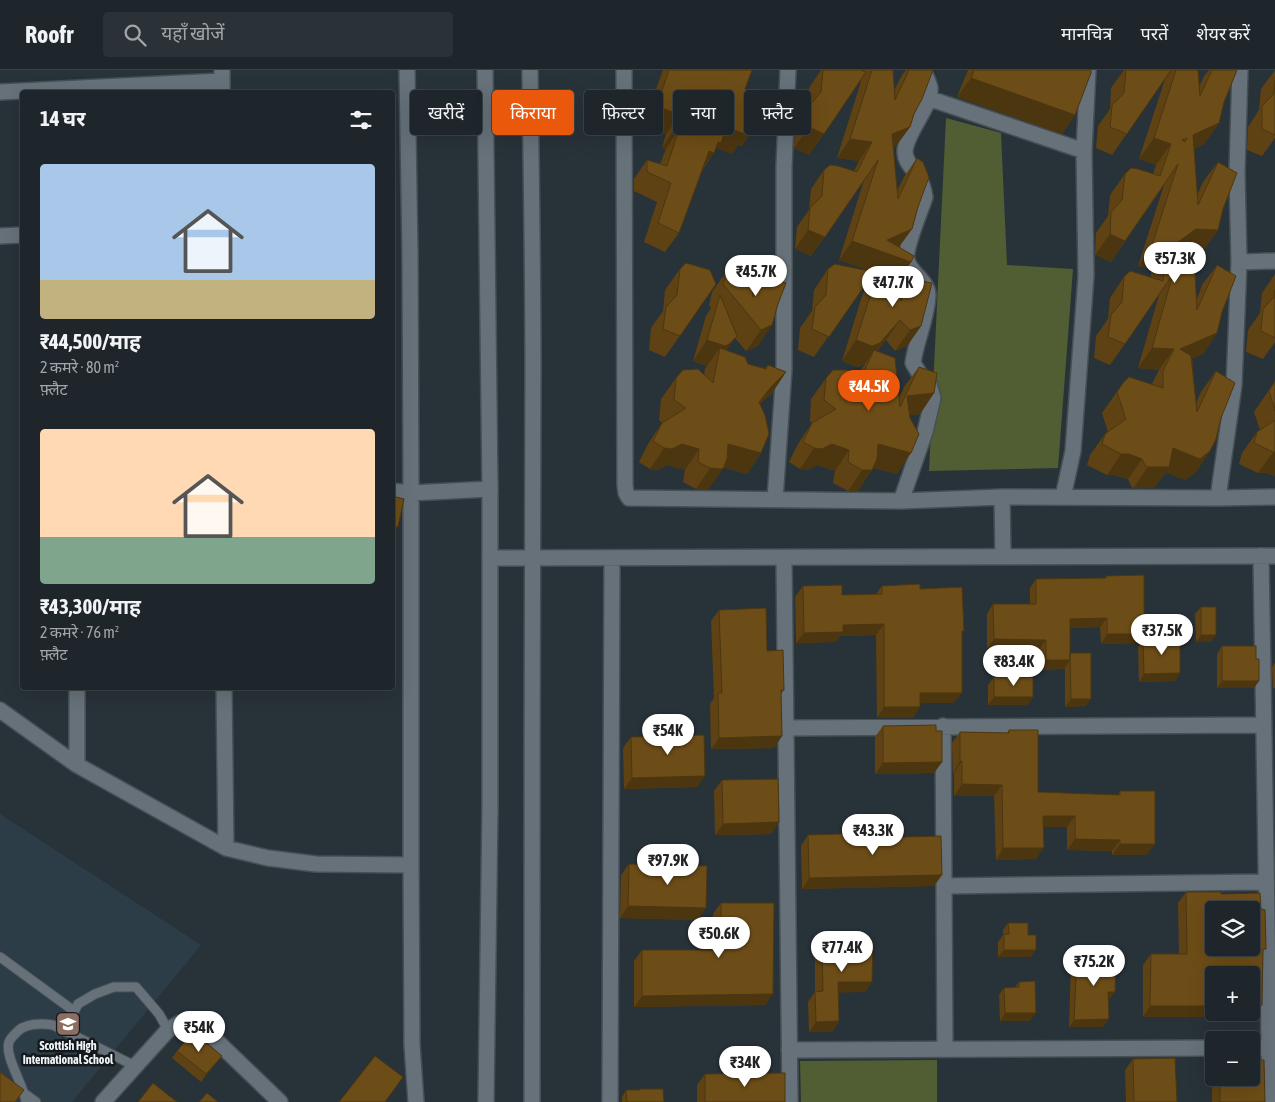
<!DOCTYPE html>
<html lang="hi">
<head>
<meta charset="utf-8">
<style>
	:root { --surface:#1e262b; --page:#2b3237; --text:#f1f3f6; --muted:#a1a5a9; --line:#3c4347; --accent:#ea580c }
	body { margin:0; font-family:"Asap Condensed","Noto Sans Devanagari",sans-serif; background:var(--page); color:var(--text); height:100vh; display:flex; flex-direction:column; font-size:19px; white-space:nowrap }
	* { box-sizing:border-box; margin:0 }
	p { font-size:16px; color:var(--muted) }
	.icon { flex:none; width:28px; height:28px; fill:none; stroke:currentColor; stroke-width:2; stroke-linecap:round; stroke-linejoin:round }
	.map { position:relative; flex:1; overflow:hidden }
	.details { position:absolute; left:20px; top:20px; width:375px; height:600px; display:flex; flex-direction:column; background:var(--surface); border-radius:5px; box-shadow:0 5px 20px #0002,0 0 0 1px var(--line) }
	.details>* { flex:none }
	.banner { position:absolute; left:410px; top:20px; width:475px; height:45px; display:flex; gap:10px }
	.controls { position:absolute; left:1205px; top:831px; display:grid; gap:10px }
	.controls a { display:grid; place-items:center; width:55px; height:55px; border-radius:5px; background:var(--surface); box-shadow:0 5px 20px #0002,0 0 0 1px var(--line); font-size:25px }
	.price { position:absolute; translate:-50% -42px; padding:0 11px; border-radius:18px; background:#fff; color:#222; font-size:16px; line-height:32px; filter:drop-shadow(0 1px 2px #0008) }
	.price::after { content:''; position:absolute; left:50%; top:30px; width:15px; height:11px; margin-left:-8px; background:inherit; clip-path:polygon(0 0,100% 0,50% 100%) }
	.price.current { background:var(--accent); color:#fff }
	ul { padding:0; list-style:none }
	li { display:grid; align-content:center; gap:10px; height:265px; padding:0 20px }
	li span { display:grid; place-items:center; height:155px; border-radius:5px; color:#555 }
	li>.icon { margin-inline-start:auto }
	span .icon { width:90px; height:90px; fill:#fffc; stroke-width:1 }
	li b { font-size:21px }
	h2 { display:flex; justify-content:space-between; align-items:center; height:60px; padding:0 20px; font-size:21px }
	.chip { padding:0 18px; border-radius:5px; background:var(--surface); box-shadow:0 5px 20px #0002,0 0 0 1px var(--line); font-size:18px; line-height:45px }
	.chip.current { background:var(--accent); color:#fff }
	header { display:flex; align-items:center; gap:30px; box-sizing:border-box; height:70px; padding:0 25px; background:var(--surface); border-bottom:1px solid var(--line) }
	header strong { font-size:24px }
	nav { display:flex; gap:28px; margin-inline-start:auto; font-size:18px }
	.search { width:350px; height:45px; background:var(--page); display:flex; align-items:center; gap:12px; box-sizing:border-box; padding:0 18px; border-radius:5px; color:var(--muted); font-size:19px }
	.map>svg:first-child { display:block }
	.built { fill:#2d3d48 }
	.green { fill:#515e34 }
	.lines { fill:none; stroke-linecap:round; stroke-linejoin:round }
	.lane-casing { stroke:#464f54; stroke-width:11 }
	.street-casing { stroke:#464f54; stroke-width:18 }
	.secondary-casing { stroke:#464f54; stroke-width:18 }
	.lane { stroke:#66717a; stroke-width:9 }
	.street { stroke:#66717a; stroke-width:15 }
	.secondary { stroke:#66717a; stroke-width:15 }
	.wall { fill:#5e4214 }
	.shaded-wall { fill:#4c3610 }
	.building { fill:#6d4d17; stroke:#4c3610; fill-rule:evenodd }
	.labels { text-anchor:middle; stroke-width:5; stroke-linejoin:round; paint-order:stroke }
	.poi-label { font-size:12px; font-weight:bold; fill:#eff5fa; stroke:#15191c }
</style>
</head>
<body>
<header>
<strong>Roofr</strong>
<div class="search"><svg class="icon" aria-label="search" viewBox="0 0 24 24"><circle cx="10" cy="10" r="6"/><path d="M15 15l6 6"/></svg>यहाँ खोजें</div>
<nav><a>मानचित्र</a><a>परतें</a><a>शेयर करें</a></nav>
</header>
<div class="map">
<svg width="1275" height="1032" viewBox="0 0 1275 1032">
	<rect width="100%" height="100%" fill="#283239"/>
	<path class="built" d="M0,744L201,875L72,1032H0Z"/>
	<path class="green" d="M946,48L1001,63L1007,195L1073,199L1058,398L929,401Z
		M937,990V1032H801L800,991Z"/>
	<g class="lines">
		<defs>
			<path id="lane" d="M0,887L74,941
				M65,960L78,934L95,924L114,917H136L159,944L168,960
				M25,1024L36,1032
				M26,1032C24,1015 4,986 9,972C10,969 13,966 16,963C24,953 42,953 53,955L135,996"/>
			<path id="street" d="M407,0L410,185L411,423V795L412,975L416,1032
				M624,0L625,415L626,423L629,428L901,431L1002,427L1218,428L1275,427
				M0,22L222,11
				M222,22V0
				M928,28L1084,81
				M0,166L22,165
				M1239,192L1275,191
				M392,421L411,423L490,419
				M1002,427L1003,487
				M1063,427L1073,381L1086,206L1084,81L1088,0
				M1218,428L1234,315L1239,192L1237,102L1240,0
				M775,429L784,300V97L788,0
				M901,431L925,362L933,328L929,314L919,303L913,293C916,270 927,249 928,225C928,211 910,203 907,190C904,179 921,140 925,127C924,120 922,113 918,106C913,98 905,92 905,82C905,63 932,36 930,18C929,12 925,5 923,0
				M1261,486L1270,1032
				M490,488L1275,486
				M784,488L790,1032
				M224,618L226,778
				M0,640L77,695L226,778L268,788L316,794L411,795
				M943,656L945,979
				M786,658L1264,655
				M77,695V618
				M944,816L1266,812
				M1251,978H1269
				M789,980L1214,978
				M103,1032L168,960L180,953L200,955L280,1032
				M610,1032L612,488"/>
			<path id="secondary" d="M485,0L490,419V738L486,1032
				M530,0C531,100 533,201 533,301C532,545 532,788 532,1032"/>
		</defs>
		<use href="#lane" class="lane-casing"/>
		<use href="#street" class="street-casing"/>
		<use href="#secondary" class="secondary-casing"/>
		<use href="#lane" class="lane"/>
		<use href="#street" class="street"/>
		<use href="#secondary" class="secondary"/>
	</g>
	<path class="wall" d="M663,0H752L745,19L742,76L738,75L732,84L717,78L703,99L679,163L665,182L644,172L657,132L634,121V109L647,90L660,94L666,79L662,78L666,64L645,57L646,55L643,54Z
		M821,0H893L894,21L902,5L906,0H933L914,44L910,57L896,76L893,77L897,121L904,107L917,88L918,137L912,159L899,177L911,192L900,208L901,224L911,209L921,256L907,276L895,281L886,270L877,281L899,328L904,317L919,297L934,323L920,344L909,345L897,404L873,398L858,421H848L833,413L835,401L817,395L807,400L800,399L789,392L798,374L812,353L810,351L811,329L826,308H856L860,301L865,294L857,297L842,291L863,223L877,204L873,202L814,287L798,280L800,258L812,241L814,220L828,199L868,200L839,190L864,110L811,186L795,179L797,157L809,140L811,119L824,100L854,101L859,91L837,88L862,8L809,85L794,78L795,55L807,39L809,18Z
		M968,0H1091L1075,45L1062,64L957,27Z
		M1124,0H1198L1199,17L1204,6L1209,0H1237L1224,32L1219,53L1204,74L1194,79L1197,126L1203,112L1218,92L1223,139L1218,160L1203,181L1182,180L1180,181L1197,229L1202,215L1217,195L1222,242L1217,263L1203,284L1192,288L1196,333L1201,322L1216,301L1221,348L1210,381L1196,402L1185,410L1166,402L1154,418H1133L1131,416L1128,409L1114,405H1107L1087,395L1090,385L1105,364L1108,362L1102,343L1123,313L1152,314L1159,300L1138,298L1159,225L1110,295L1094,288L1096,266L1108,249L1110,228L1124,207H1151V199L1138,196L1164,115L1111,192L1095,185L1096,163L1108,146L1110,125L1125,104H1153L1156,95L1139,89L1165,9L1112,85L1096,78L1098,56L1110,39L1111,18Z
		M1275,0V68L1262,86L1247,80L1248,57L1259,40L1261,19Z
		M680,199L716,214L665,287L649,280L651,258L663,241L665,220Z
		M727,201L753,222L762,208L786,213L758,276L746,281L735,268L726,280L748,294L765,298L768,295L786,302L772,323L760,334L761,383L747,404L723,397L708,420L696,419L683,412L685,400L667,395L657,400L650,399L639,392L648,374L662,353L659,350L661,329L676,308L704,305L705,299L707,296L693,291L706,246L711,238L709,235L712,222Z
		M1275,204V272L1263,289L1246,282L1248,260L1260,243L1262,223Z
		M1275,311V406L1266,403H1258L1239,394L1242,383L1257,362L1260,360L1254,342Z
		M1106,506L1138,573L1101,574L1100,557L1070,558V583L1086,636L1065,637V598L1064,599L1039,600V579L987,578V544L993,534H1030V518L1036,509L1105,508Z
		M803,516L842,525L876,524L882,516L920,519L962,564L954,633H920L913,648H877L876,565L840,566L836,572L796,573L795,527Z
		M1201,537L1211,572H1196L1195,544Z
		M719,540L767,581L784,620L781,624L782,666L774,678L711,679L710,634L714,628L711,551Z
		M1143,570L1180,603L1175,611L1139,612L1138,577Z
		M1222,576L1254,618H1217V584Z
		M1275,593V618H1273L1272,597Z
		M994,607L1033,627L1027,635H988V615Z
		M883,656L936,661L942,692L934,703L875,704V667Z
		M1009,660L1038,722L1118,725L1120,721L1147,785H1112V781L1067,780V757H1043L1036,789L996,790L994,726H954V703H953L952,673L960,662L1007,663Z
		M631,667L705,706L697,717L624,719L623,678Z
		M722,710L779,752L771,764L715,765L714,721Z
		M808,765L871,768L934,816L802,819L801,776Z
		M629,794L698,850L620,848L621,805Z
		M1186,822L1221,824L1261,839L1262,885L1254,947H1143V895L1151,884H1179L1178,833Z
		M721,833L765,935L634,937V891L642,880H713V844Z
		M1008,853L1031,887H998V872L1003,865V860Z
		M822,871L865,922H838L839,951L832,962H809L808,932L815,922V881Z
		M1077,886L1110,929H1108L1103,957H1069L1071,893Z
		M1019,912L1030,951H1000L999,925L1004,918L1015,917Z
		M177,981L222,986L201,1012L172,988Z
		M1133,989L1177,1032H1126L1125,1000Z
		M1214,999V1008H1251L1265,1032H1212V1002Z
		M705,1004L785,1032H697V1015Z
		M640,1019L664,1032H622V1027L626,1020H639Z"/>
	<path class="shaded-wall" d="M971,8L1075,45L1062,64L957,27Z
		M657,35L659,36L646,55L643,54Z
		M659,37L680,45L666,64L645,57Z
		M1219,53L1204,74L1178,86L1193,65Z
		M747,55L756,56L742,76L738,75L732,84L717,78L700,102L695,101L726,57Z
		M809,57L824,64L809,85L794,78Z
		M910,57L896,76L879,83L892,64Z
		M675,58L679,59L666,79L662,78Z
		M1154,68L1171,74L1156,95L1139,89Z
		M850,69L872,72L859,91L837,88Z
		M912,159L898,178L911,192L898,211L839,190L852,171L887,170Z
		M1196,159L1218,160L1203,181L1182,180L1165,192L1170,178Z
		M808,160L825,167L811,186L795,179Z
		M1110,164L1125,171L1111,192L1095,185Z
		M1152,175L1166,178L1151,199L1138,196Z
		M900,250L886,270L871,287L874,280L865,294L857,297L842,291L856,270Z
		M772,255L758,276L746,281L761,260Z
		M921,256L907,276L895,281L910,260Z
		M1217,263L1203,284L1166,300L1180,279Z
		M737,266L722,287L720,278L707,296L693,291L707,270Z
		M1152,278L1174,279L1159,300L1138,298Z
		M786,302L772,323L756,338L745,353L771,317Z
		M934,323L920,344L893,347L907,326Z
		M682,374L699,379L685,400L667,395L657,400L650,399L664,378Z
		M728,374L761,383L747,404L713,395Z
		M832,374L849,380L835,401L817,395L807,400L800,399L814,378Z
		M878,374L911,383L897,404L863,395Z
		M1173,378L1210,381L1196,402L1185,410L1166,402L1154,418H1133L1148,397Z
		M1273,382H1275V406L1266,403H1258Z
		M1121,384H1129L1142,389L1128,409L1114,405H1107Z
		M710,398L723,399L708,420L696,419Z
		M862,400H872L858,421H848Z
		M392,456L398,457L393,465H392Z
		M1107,548L1100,557L1063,558L1070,549Z
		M884,554L876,565L840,566L836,572L796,573L804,563L843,555Z
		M1107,564H1144L1138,573L1101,574Z
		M1201,565H1216L1211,572H1196Z
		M994,569L1046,570L1039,579L987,578Z
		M1046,590H1070L1064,599L1039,600Z
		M1180,603L1175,611L1139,612L1144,604Z
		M1222,611H1259L1254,618H1217Z
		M920,623H962L954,633H913Z
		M994,627H1033L1027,635H988Z
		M1071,629H1091L1086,636L1065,637Z
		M884,637H920L913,648H877Z
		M782,666L774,678L711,679L719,668Z
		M960,691H962L954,703H953Z
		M942,692L934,703L875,704L883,693Z
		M705,706L697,717L624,719L632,708Z
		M962,714L1002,715L994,726H954Z
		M1043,746H1075L1067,757H1035Z
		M779,752L771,764L715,765L723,754Z
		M1075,769L1120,770L1112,781L1067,780Z
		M1120,774H1155L1147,785H1112Z
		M1003,778H1044L1036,789L996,790Z
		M942,805L934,816L802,819L809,808Z
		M628,836L706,838L698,850L620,848Z
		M1004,880H1036L1031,887H998Z
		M838,912H872L865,922L831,923Z
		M1108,922H1115L1110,929H1103Z
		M773,924L765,935L634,937L642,926Z
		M1251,935H1262L1254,947H1143L1150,936H1214V942H1251Z
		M1005,943H1036L1030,951H1000Z
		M1109,949L1103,957H1069L1074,950Z
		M839,951L832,962H809L816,952Z
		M222,986L216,993L201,1012L206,1004Z"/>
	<path class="building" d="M669,0H752L745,19L765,26L756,56L747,55L745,64L726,57L721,73L718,72L714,83L709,81L679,163L658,153L671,113L647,102V90L667,96L679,59L675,58L680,45L659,37V36L657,35Z
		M823,0H860L866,2L824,64L809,57L810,35L821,22Z
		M872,0H893L895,30L909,0H933L922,29L914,44L910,57L892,64L898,129L917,88L923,92L929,107L918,137L912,159L887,170L914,186L911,192L852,171L878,90L825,167L808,160L810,138L822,126L824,100L830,95L838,96L857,102L872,72L850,69Z
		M974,0H1091V3L1075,45L971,8Z
		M1126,0H1171L1127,64L1110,57L1112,35L1124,23Z
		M1176,0H1198L1200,26L1212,0H1237L1224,32L1219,53L1193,65L1198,135L1218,92L1237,103L1223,139L1218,160L1196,159L1170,178L1194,186L1197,240L1217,195L1236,206L1222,242L1217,263L1180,279L1191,286L1197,342L1216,301L1235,313L1221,348L1216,369L1210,381L1200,389L1173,378L1169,397H1148L1145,395L1142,389L1129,384H1121L1102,374L1105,364L1126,349L1117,322L1123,313L1129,307L1163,318V301L1174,279L1152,278L1173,204L1125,274L1108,267L1111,245L1122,232L1124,207L1130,201L1163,211L1166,178L1152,175L1178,94L1125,171L1110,164L1111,142L1122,130L1125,104L1131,98L1138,99L1160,106L1171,74L1154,68ZM1187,68L1185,72L1182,70Z
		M1275,10V65L1262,59V36L1274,24Z
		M686,193L710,200L716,214L680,266L663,259L666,237L677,225L680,199Z
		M835,194L874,202L829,267L812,259L815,237L826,225L828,199Z
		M727,201L751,206L753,227L762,208L786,213L778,234L772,255L761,260L723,214Z
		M878,202L900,207L901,231L911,209L932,213L921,256L910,260L900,250L880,273L872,276L856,270Z
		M1275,220V268L1261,261L1263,239L1274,227Z
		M720,225L737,266L729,274L725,276L707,270Z
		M720,278L745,287L748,294L766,299L768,295L786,302L771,317L759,332L765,345L769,364L761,383L728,374L727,389L723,399L710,398L698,392L699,379L682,374L672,379L664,378L653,371L662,353L686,338L674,330L676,308L683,300L698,299L713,313Z
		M874,280L895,288L900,337L919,297L937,303L934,323L907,326L910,348L919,364L911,383L878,374L877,389L872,400H862L848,392L849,380L832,374L822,379L814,378L803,372L812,353L836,339L824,330L826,308L833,300H848L860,310Z
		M1275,311V341L1269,321Z
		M1275,350V382H1273L1254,373L1257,362Z
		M392,426L404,429L398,457L392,456Z
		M1144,505V564H1107V548L1070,549V590H1046V570L994,569L993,534H1036V509L1106,508V506Z
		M920,514V519L962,517L964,561H962V623H920V637H884V554L843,555V562L804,563L803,516L842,515V525L882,524V516Z
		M1201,537H1216V565H1201Z
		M766,538L767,581L783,580L784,620H781L782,666L719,668L718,623H722L719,540Z
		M1180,569V603L1144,604L1143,570Z
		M1222,576H1256V589H1259V611H1222Z
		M1070,583H1091V629H1071Z
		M994,607H1033V627H994Z
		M936,655V661H942V692L883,693V656Z
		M1009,660H1038V722L1120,725V721H1155V774H1120V770L1075,769V746H1043L1044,778H1003L1002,715L962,714V691H960V662L1009,663Z
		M704,665L705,706L632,708L631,667Z
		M778,709L779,752L723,754L722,710Z
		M871,763V768L941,766L942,805L809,808L808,765Z
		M629,794L707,796L706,838L628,836Z
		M1186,822H1221V824L1260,823L1261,839L1265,840L1266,879H1263L1262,935H1251V905H1214V936H1150L1151,884H1187ZM1214,840H1251V878H1214Z
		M721,833H774L773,924L642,926V880H721Z
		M1008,853H1028V865H1036V880H1004V864H1009Z
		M822,871H873L872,912H838L839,951L816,952L815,922L823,921Z
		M1077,886L1116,887L1115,922H1108L1109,949L1074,950Z
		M1035,911L1036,943H1005L1004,918L1019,917V912Z
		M193,962L222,986L206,1004L177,981Z
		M375,986L403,1007L385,1032H339Z
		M1175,988L1177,1032H1134L1133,989Z
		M1264,990L1265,1032H1220V1008H1251V991Z
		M0,1002L24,1020L15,1032H0Z
		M785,1003V1032H705V1004Z
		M153,1013L177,1032H138Z
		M640,1019H663L664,1032H627L626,1020H640Z
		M207,1023L218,1032H199Z"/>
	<defs>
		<symbol id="school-square" viewBox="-11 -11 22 22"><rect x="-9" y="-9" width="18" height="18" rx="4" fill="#8d6e63" stroke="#15191c"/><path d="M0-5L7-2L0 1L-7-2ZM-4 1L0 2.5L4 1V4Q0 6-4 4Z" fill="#fff"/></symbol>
	</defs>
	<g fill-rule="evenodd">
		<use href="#school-square" x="54" y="940" width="28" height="28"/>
	</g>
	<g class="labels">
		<g class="poi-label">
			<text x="68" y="980">Scottish High<tspan x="68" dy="14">International School</tspan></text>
		</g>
	</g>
</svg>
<div class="controls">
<a><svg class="icon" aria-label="layers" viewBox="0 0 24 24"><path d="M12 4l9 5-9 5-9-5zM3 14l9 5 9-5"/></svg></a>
<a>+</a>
<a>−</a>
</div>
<b class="price" style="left:1175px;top:214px">₹57.3K</b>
<b class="price" style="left:756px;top:227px">₹45.7K</b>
<b class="price" style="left:893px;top:238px">₹47.7K</b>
<b class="price current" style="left:869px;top:342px">₹44.5K</b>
<b class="price" style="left:1162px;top:586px">₹37.5K</b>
<b class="price" style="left:1014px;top:617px">₹83.4K</b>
<b class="price" style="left:668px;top:686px">₹54K</b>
<b class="price" style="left:873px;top:786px">₹43.3K</b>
<b class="price" style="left:668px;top:816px">₹97.9K</b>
<b class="price" style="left:719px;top:889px">₹50.6K</b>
<b class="price" style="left:842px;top:903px">₹77.4K</b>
<b class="price" style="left:1094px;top:917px">₹75.2K</b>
<b class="price" style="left:199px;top:983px">₹54K</b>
<b class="price" style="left:745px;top:1018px">₹34K</b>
<div class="banner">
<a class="chip">खरीदें</a>
<a class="chip current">किराया</a>
<a class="chip">फ़िल्टर</a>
<a class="chip">नया</a>
<a class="chip">फ़्लैट</a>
</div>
<section class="details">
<h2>14 घर<svg class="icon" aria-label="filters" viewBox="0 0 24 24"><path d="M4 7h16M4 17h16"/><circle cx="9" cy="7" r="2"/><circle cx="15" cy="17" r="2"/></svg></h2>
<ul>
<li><span style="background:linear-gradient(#a9c7e8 75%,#c2b280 0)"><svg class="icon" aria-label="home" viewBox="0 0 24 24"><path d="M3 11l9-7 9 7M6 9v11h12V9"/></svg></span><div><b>₹44,500/माह</b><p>2 कमरे · 80 m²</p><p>फ़्लैट</p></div></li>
<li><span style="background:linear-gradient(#ffd9b3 70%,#7fa58c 0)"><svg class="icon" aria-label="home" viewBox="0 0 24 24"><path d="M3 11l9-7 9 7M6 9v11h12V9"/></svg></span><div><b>₹43,300/माह</b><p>2 कमरे · 76 m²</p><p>फ़्लैट</p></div></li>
</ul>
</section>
</div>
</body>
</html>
